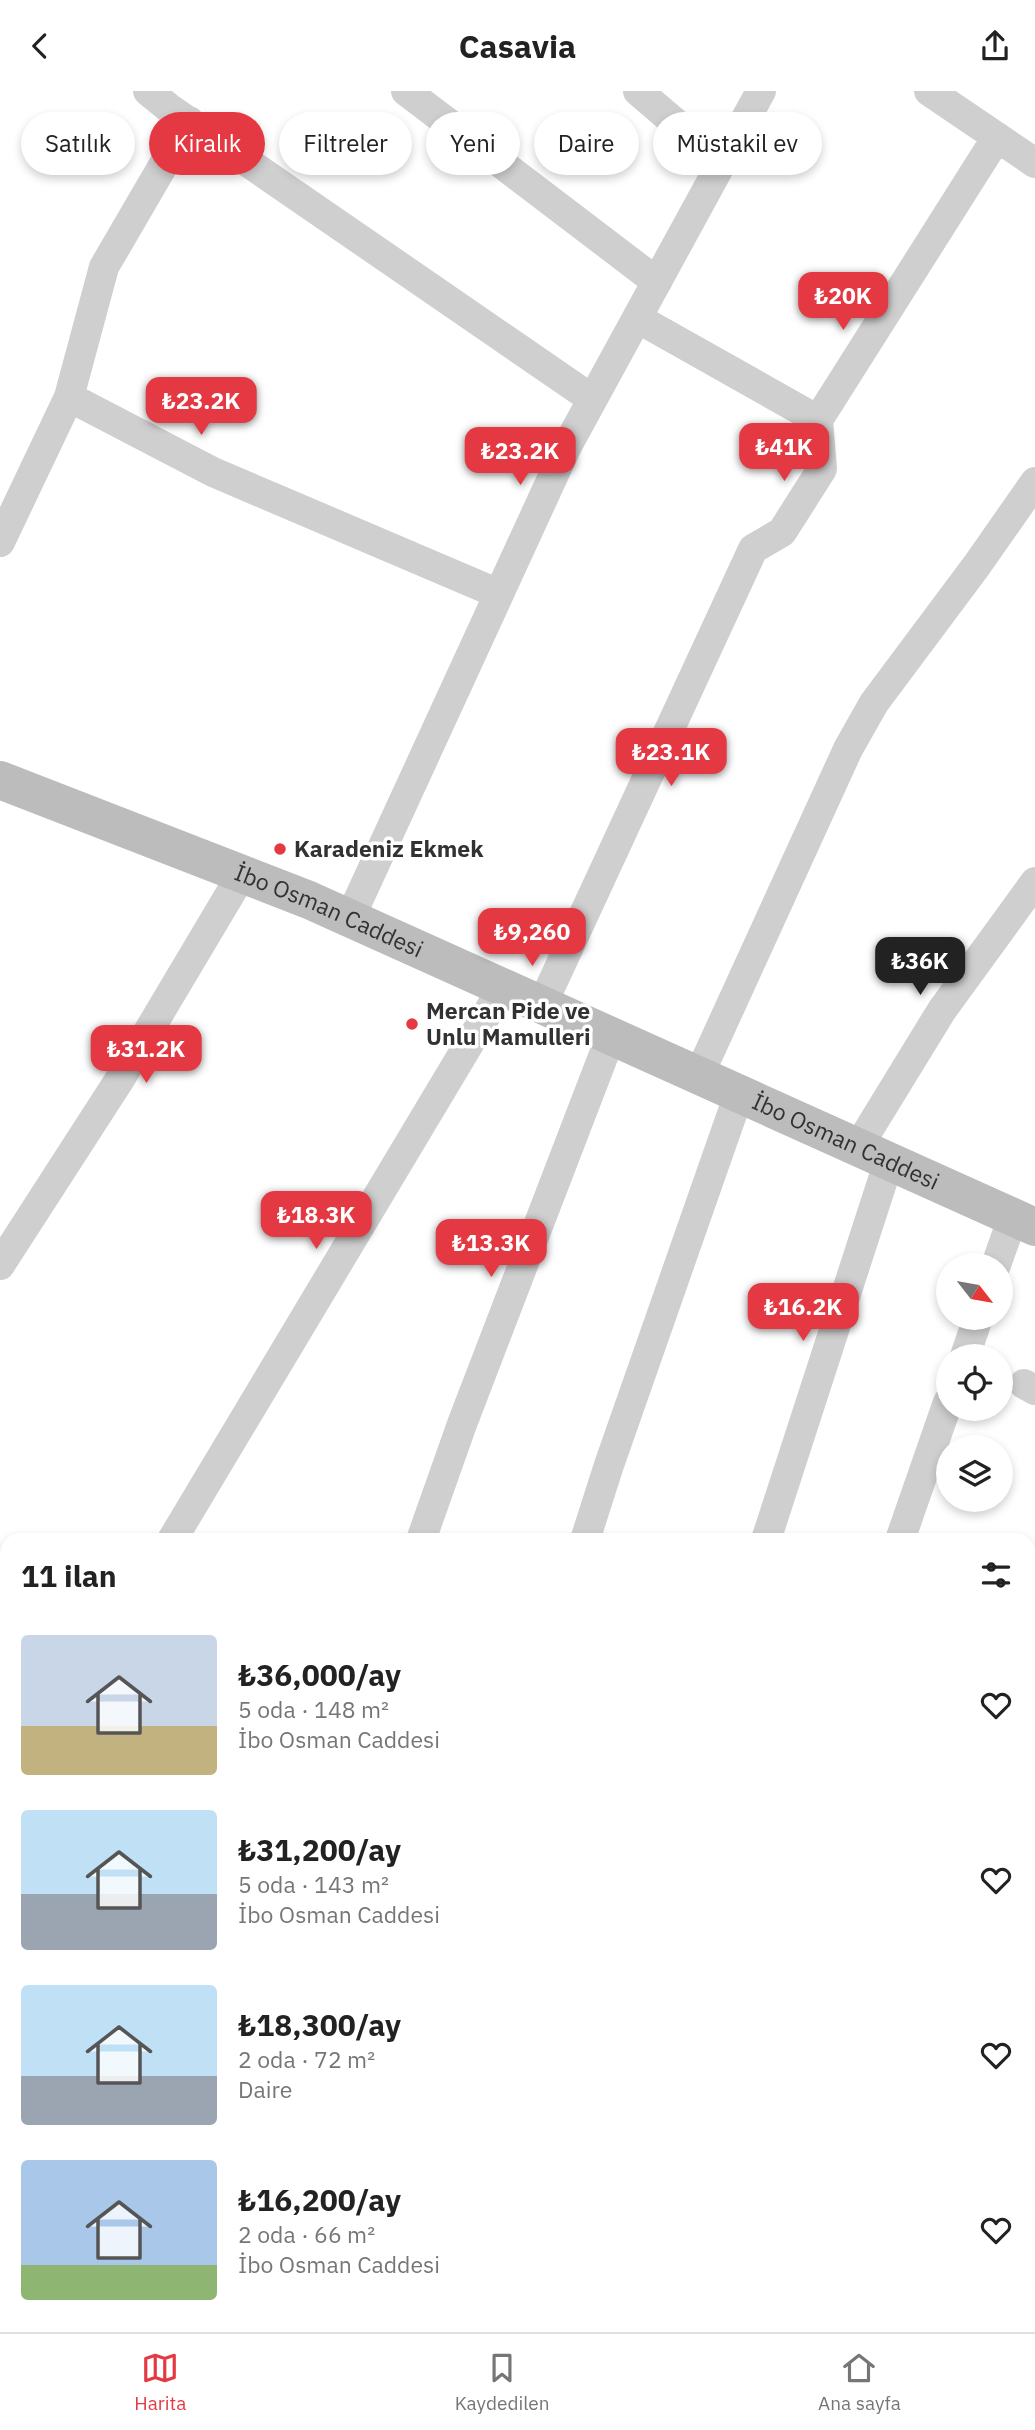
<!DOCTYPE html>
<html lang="tr">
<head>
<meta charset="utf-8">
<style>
	:root { --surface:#fff; --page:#f6f6f6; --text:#222; --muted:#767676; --line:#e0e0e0; --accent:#e43943 }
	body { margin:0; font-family:"IBM Plex Sans",sans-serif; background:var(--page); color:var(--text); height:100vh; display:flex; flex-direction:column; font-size:26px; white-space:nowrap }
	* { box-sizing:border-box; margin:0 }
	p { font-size:23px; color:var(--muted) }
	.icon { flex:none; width:38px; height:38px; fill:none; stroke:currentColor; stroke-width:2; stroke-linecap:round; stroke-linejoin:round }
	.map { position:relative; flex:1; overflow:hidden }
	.drawer { position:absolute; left:0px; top:1442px; width:1036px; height:800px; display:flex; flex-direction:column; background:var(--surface); border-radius:21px 21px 0 0; box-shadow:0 4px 10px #0003 }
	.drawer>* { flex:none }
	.top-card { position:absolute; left:21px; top:21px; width:994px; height:63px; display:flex; gap:14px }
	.needle { width:46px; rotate:121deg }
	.controls { position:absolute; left:936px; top:1162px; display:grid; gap:14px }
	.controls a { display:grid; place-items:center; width:77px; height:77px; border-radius:50%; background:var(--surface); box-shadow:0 4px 10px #0003; font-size:35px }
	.price { position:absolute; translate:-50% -60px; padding:0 16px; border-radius:14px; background:var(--accent); color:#fff; font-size:23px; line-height:46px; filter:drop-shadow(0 2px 4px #0008) }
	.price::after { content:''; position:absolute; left:50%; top:42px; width:21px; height:16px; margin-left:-10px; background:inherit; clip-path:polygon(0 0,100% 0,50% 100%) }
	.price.on { background:#222; color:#fff }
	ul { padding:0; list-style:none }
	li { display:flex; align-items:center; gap:21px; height:175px; padding:0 21px }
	li span { display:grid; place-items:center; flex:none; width:196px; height:140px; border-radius:7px; color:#555 }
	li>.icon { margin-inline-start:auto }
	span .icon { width:84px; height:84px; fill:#fffc; stroke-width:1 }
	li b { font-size:30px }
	h2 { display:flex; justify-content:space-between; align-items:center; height:84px; padding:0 21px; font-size:30px }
	.chip { padding:0 24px; border-radius:32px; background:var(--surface); box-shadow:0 4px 10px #0003; font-size:24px; line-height:63px }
	.chip.on { background:var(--accent); color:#fff }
	header { display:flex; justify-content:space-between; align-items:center; height:91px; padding:0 21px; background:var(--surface); font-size:32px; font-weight:800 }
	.dock { display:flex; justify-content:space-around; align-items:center; height:98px; border-top:2px solid var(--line); background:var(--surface); font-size:19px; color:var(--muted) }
	.dock a { display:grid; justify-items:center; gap:4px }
	.dock .on { color:var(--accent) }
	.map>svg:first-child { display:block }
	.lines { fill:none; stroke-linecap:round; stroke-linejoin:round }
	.street { stroke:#cfcfcf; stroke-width:30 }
	.secondary { stroke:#bcbcbc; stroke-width:38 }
	.poi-dot { fill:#e43943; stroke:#fff; stroke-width:2.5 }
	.labels { text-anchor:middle; stroke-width:7; stroke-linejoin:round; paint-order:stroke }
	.poi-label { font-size:23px; font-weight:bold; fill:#323232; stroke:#fff; text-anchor:start }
	.street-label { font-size:23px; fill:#323232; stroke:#fff }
</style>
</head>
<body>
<header><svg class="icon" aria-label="back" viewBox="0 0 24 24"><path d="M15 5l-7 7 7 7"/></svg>Casavia<svg class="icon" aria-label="share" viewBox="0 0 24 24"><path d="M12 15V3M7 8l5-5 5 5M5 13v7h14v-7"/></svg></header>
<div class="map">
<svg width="1035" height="2241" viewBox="0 0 1035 2241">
	<rect width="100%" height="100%" fill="#fff"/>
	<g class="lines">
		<path class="street" d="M148,0L169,17L592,308
			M406,0L657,191
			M638,0L722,72
			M929,0L1035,72
			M637,227L818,329L997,46
			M69,306L104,176L189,30
			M0,451L69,306L213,381L499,503
			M350,827L567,355L761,0
			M542,914L753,458L782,441L822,378L818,329
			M699,984L848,658L874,612L977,474L1035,391
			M858,1056L942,919L1035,791
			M0,1174L120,988L242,783
			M996,1174L1013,1126
			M965,1265L978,1227
			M1024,1293L1035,1299
			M172,1449L503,896
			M421,1449L462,1333L611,945
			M585,1449L609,1374L739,1003
			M766,1449L889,1070
			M900,1449L948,1311
			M1029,1564L1035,1552
			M0,1734L7,1718
			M1029,1806L1035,1794
			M1029,1986L1035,1988
			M0,2159L7,2161
			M1029,2194L1035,2196
			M79,2241L80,2235
			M178,2241L179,2235
			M346,2241L347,2235
			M530,2241L532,2235
			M728,2241L730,2235
			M1001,2241L1002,2235"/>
		<path class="secondary" id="s1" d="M0,689L309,809L1035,1136"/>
	</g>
	<g class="poi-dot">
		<circle cx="280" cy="758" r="7"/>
		<circle cx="412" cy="933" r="7"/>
	</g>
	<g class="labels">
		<g class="poi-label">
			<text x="294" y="766">Karadeniz Ekmek</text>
			<text x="426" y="928">Mercan Pide ve<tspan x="426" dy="26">Unlu Mamulleri</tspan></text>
		</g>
		<g class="street-label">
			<text dy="8" stroke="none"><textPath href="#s1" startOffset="354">İbo Osman Caddesi</textPath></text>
			<text dy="8" stroke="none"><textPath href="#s1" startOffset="920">İbo Osman Caddesi</textPath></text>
		</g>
	</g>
</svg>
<div class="controls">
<a><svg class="needle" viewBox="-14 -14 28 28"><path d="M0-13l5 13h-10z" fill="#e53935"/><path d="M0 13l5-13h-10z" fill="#767676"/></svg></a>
<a><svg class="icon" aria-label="locate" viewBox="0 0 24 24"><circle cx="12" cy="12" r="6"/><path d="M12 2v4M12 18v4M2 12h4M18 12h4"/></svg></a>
<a><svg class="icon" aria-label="layers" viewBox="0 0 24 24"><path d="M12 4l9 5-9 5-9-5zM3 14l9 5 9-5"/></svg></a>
</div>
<b class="price" style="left:843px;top:241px">₺20K</b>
<b class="price" style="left:201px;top:346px">₺23.2K</b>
<b class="price" style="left:784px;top:392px">₺41K</b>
<b class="price" style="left:520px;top:396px">₺23.2K</b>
<b class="price" style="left:671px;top:697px">₺23.1K</b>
<b class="price" style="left:532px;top:877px">₺9,260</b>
<b class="price on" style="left:920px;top:906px">₺36K</b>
<b class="price" style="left:146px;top:994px">₺31.2K</b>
<b class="price" style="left:316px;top:1160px">₺18.3K</b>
<b class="price" style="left:491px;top:1188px">₺13.3K</b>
<b class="price" style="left:803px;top:1252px">₺16.2K</b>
<div class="top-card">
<a class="chip">Satılık</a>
<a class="chip on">Kiralık</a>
<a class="chip">Filtreler</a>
<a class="chip">Yeni</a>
<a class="chip">Daire</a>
<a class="chip">Müstakil ev</a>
</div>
<section class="drawer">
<h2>11 ilan<svg class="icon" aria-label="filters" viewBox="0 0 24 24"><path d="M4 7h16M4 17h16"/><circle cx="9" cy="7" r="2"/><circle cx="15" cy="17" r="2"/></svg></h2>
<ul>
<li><span style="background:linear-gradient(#c9d6e8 65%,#c2b280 0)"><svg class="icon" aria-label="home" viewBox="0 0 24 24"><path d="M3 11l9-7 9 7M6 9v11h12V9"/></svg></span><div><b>₺36,000/ay</b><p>5 oda · 148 m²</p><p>İbo Osman Caddesi</p></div><svg class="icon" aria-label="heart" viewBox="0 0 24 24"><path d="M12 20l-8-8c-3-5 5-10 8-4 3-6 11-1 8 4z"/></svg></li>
<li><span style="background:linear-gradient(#bfe0f5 60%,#9aa5b1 0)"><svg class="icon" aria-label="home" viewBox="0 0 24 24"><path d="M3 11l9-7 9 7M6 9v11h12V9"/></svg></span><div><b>₺31,200/ay</b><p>5 oda · 143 m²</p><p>İbo Osman Caddesi</p></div><svg class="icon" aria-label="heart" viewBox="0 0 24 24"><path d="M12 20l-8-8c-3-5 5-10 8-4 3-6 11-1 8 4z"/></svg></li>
<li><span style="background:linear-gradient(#bfe0f5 65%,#9aa5b1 0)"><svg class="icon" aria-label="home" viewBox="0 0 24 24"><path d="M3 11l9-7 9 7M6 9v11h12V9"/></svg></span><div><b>₺18,300/ay</b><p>2 oda · 72 m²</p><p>Daire</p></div><svg class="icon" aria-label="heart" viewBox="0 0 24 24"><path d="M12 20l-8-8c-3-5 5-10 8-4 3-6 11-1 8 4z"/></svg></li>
<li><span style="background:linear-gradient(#a9c7e8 75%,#8fb573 0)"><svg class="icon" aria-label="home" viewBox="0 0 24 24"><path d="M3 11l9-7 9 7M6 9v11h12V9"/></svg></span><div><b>₺16,200/ay</b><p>2 oda · 66 m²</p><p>İbo Osman Caddesi</p></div><svg class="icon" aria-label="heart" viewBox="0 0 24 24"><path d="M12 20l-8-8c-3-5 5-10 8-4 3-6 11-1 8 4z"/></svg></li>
</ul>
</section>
</div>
<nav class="dock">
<a class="on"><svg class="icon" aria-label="map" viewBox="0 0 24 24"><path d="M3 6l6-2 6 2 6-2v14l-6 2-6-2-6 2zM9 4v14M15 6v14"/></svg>Harita</a>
<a><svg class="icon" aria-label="saved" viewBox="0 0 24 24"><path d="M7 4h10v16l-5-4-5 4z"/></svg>Kaydedilen</a>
<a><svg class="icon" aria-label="home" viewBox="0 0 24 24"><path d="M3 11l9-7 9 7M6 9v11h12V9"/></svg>Ana sayfa</a>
</nav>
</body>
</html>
